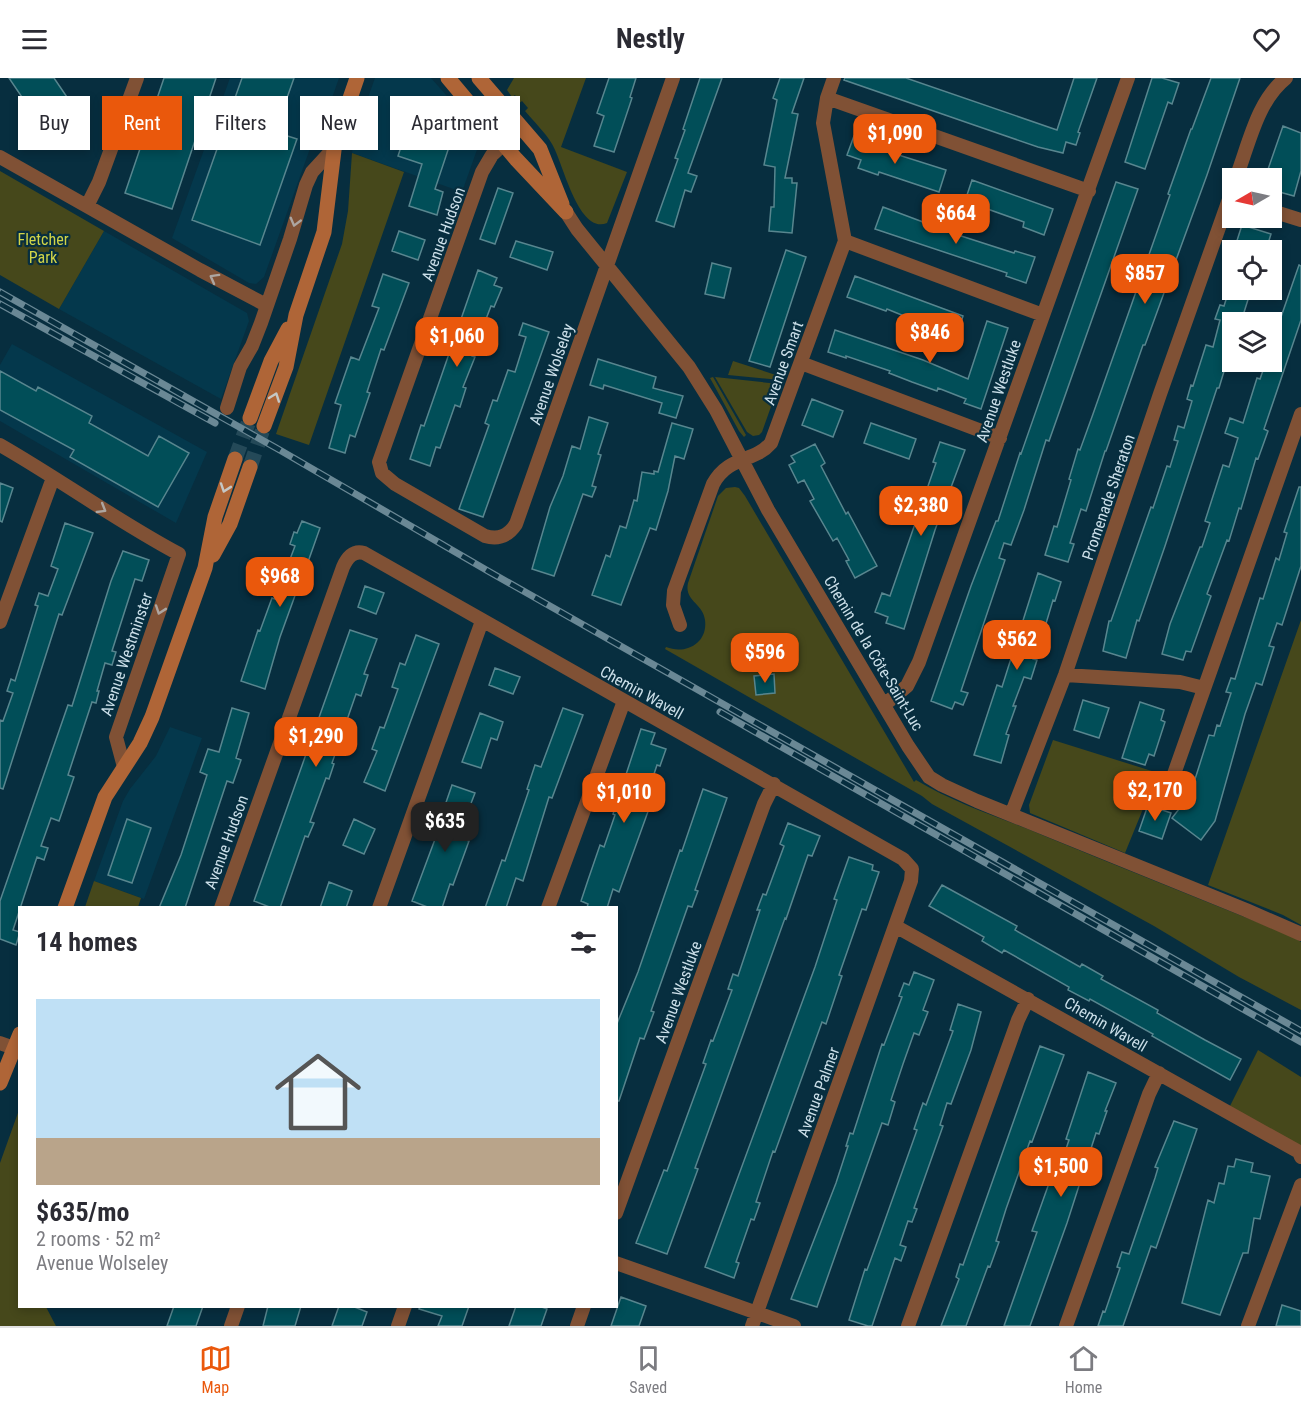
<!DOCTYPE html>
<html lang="en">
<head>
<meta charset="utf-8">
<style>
	:root { --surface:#fff; --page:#f7f7f7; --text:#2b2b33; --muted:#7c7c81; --line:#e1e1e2; --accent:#ea580c }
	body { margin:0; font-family:"Roboto Condensed",sans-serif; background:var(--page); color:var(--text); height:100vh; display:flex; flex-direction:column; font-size:22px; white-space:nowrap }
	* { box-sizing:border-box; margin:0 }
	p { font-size:20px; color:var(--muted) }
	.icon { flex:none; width:33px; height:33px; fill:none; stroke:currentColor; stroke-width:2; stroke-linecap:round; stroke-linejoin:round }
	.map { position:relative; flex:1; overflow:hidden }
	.sheet { position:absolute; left:18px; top:828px; width:600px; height:402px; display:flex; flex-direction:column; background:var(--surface); border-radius:0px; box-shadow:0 3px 9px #0003 }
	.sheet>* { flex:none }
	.guide { position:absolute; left:18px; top:18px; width:600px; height:54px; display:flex; gap:12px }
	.needle { width:39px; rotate:261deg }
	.buttons { position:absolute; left:1222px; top:90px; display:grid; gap:12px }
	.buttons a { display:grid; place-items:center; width:60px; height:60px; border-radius:0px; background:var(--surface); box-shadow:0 3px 9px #0003; font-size:30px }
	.price { position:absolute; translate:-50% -51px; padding:0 14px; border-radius:12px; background:var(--accent); color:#fff; font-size:20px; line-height:39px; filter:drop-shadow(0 2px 3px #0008) }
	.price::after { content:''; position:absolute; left:50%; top:36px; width:18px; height:14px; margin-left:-9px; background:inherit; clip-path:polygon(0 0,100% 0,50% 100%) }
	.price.active { background:#222; color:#fff }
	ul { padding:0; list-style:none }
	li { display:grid; align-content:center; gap:12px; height:318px; padding:0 18px }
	li span { display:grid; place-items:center; height:186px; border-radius:0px; color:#555 }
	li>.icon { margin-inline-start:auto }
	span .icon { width:108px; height:108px; fill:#fffc; stroke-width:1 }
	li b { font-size:26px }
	h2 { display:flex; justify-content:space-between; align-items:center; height:72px; padding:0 18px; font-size:26px }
	.pill { padding:0 21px; border-radius:0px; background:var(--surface); box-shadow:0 3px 9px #0003; font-size:21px; line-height:54px }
	.pill.active { background:var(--accent); color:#fff }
	header { display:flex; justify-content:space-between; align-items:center; height:78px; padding:0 18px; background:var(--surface); font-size:27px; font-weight:700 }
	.menu { display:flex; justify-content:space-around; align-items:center; height:84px; border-top:2px solid var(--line); background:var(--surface); font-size:16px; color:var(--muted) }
	.menu a { display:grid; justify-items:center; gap:3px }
	.menu .active { color:var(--accent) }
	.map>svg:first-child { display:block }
	.built { fill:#04384c }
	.green { fill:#46481b }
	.building { fill:#014e58; stroke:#58868f; stroke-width:1.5 }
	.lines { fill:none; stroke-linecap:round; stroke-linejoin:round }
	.secondary-tunnel { stroke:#244958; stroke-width:15; stroke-dasharray:15 8; stroke-linecap:butt }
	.street { stroke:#805135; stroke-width:14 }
	.secondary { stroke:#af6537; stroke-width:15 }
	.rail-casing { stroke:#6a8895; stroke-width:7 }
	.rail { stroke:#072e3f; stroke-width:4.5; stroke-dasharray:14; stroke-linecap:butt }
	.oneway { stroke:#ada6a1 }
	.oneway2 { stroke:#c5c7c5 }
	.labels { text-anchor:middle; stroke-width:4.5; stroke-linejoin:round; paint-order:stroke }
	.street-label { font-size:16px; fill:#cbdfe9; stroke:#072e3f }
	.park-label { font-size:16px; fill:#d1d448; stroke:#072e3f }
</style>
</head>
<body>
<header><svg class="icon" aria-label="menu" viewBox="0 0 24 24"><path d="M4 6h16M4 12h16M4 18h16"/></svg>Nestly<svg class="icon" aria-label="heart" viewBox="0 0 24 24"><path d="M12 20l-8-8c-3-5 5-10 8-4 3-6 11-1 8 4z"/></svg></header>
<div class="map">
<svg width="1301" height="1248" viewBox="0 0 1301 1248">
	<rect width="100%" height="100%" fill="#072e3f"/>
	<path class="built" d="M230,0H339L325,40L312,65L264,199L256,206L249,205L172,160Z
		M375,0H431L477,52L480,59L479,66L462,114L352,75L355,56Z
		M104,153L247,235L249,243L221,321L59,231Z
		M12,266L207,374L176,445L0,343V287Z
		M170,649L202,660L144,821L94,803L123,723L130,711L156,678Z"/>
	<path class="green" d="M514,0H586L561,69L627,94L607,145C578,157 563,84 552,66C545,54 534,44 525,33L528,30L522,23L518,26L516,23L517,20L515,17L512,19L507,12Z
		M352,75L404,94L309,367L276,356L342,166L348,133Z
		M0,93L104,153L59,231L0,197Z
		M733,283L782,299L781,302L728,297Z
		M713,299L746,357L744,359L739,353L710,300Z
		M715,299L779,306L762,354L759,357L753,358L747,354Z
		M735,409L739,410L745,418L914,704L916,702C956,726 999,739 1042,757C1125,791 1209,825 1292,858L1301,864V932L1239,899L1154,848L932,726L922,718L665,571L666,569C686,577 708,565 705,542C703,525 684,523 688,505L718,418L726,410Z
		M1301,542V847L1283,837L1208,807Z
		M1053,662L1155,694L1154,704L1125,775L1030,735L1029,727Z
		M94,803L141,820L138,829H85Z
		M1258,972L1301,999V1072L1227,1034Z
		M19,1032L20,1228L46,1229L56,1248H0V1085Z"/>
	<path class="building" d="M9,0H54L84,44L53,65Z
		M164,0H216L172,131L125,115Z
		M242,0H294L275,54L297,61L260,167L192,142Z
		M609,0H636L630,19L632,20L614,74L594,68L604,38L597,35Z
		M700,0H722L688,95L697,98L691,114L685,112L674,149L656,143L678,81L675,80L685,52L683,51Z
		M780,0H804L792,35L798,36L785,100H792V105H797L792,155L769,153L771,129H774L775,89L764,87L777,22L773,20Z
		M845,0H906L1057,52L1074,0H1097L1078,54L1080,55L1076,67L1066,64L1063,75L1038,69L974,47L844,2Z
		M1152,0H1162L1179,5L1172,26L1168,24L1145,91L1125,84Z
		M1211,0H1240L1207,97L1145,267H1143L1106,373H1105L1086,433L1081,431L1070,465L1074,466L1068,484L1045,477L1054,448L1057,449L1071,402L1069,401L1078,371L1080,372L1093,336L1170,117L1168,116L1191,51H1192Z
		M1283,48L1301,55V93L1294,118L1272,112V100H1265Z
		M406,54L449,69L435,111L443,114L437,137L409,128L422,86L398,78Z
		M854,58L887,70L886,73L946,92L939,114L879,94L878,97L858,90L861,82L847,77Z
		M972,102L1053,131L1044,157L1023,149L1024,144L965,123Z
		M1116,104L1138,111L1049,363L1046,362L1024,432L1011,467L1004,465L999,480L1005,482L961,613L968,615L963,627L955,624L952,631L931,623L971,508L996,443H998L1020,375L1021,376Z
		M498,110L513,115L495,166L480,161Z
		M883,129L955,156L1014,175L1015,173L1035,179L1026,205L1006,198L1007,195L875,151Z
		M1242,147L1271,156L1266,172H1234Z
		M399,153L425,162L418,182L392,173Z
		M516,163L553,174L547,192L510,179Z
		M786,172L806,179L770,289L749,283Z
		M712,185L731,190L724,220L705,216Z
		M1299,187L1301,188V242L1264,351L1268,353L1258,381L1256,380L1241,431L1239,430L1229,463L1227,462L1207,516L1211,518L1191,574L1186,573L1183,582L1162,576L1170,546L1200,469H1202L1210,445L1205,443L1223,387L1229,389L1238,360L1225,355L1230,340L1243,345L1257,300L1260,301L1266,284H1272V265Z
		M478,192L497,200L494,207L502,210L494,229L491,228L472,278L475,279L463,309L466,310L460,329L455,327L440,370L436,369L430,388L410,381L421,347L424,348Z
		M383,196L409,205L384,272L381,271L367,314L370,315L355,359L350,357L345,375L329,370L341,327L335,325L351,279L359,282L379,230L372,228Z
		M855,198L963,238L956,260L908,243L909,240L887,231L886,233L847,219Z
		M1229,212H1251L1241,244H1233V292L1225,290L1219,310H1217L1165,468L1139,543L1137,542L1126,580L1103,573L1109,543H1111L1151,429L1153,430L1167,388L1170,389L1178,363L1174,362L1178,348L1184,350L1192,323L1187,321L1191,307L1193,308L1206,267L1213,269L1220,242L1215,241L1220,227L1224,228Z
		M987,243L1008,250L981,331L964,325L966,321L938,310L937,313L912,304L889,295L890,293L846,278V280L828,274L835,252L923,282L968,301Z
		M523,245L549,254L483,439L459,431L489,347L485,345L493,322L497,323L508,292L515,294L526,259L519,257Z
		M598,281L656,299L653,310L683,318L676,340L659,335L662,325L604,307L603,311L590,307Z
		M0,293L36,313L38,309L92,338L89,345L148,378L159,358L189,375L158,429L70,379L74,372L0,332Z
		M812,321L843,333L833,359L802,347Z
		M589,339L608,345L598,376L601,377L592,408L596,409L592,419L583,416L554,498L532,491L550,429L563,398L572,368L580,371Z
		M672,345L693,351L684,381L675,378L668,413L656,452L650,450L621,527L592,517L606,477L610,479L620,448L626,450L634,422L637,423L642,394L654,396V393L658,394Z
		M871,345L916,361L909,381L864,365Z
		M940,364L965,372L935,452L904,551L886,545L888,539L875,534L882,515L890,518L936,385L933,384Z
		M815,366L825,385L821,388L846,436L848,434L877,488L855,500L846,483L849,482L837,460L833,463L810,423L814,421L804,402L798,405L789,387L795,384L791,378Z
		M0,405L13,410L2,444L0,443Z
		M1299,409H1301V488L1282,547L1277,545L1269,568L1274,569L1262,607L1256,605L1245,636L1215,743L1201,762L1172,740L1190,717L1209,657L1214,658L1217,647L1220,648L1231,615L1226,614L1231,600L1235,601L1260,520L1263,521L1276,480L1279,482L1287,455L1284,454Z
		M302,443L320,450L308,484L310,485L297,512L280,559L265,611L241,603L258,552L260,553L272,520L275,521L295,468L290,466L294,454L297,455Z
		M65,445L93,455L62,537L59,536L3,711L0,710V642L3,643L13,615L7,613L11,601L15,603L38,528L35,527L39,515L48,518L58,491L51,488Z
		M123,473L149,482L142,503L135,501L112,573L116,574L112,587L105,585L97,613H99L96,625L92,624L68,697L74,699L59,743L51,740L41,768L48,770L44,782L37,779L13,852L20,854L16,867L0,861V823L68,627L72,628L111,503Z
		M1038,495L1061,504L1055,523L1053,522L1045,549L1040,548L1033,570L1036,571L1033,581L1037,582L1031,601L1024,599L1013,628H1016L1006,656L1009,657L1001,685L974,677L997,607L1002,609Z
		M365,508L384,515L376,536L358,529Z
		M350,552L377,561L364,596L368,597L361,618L356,616L332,685L334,686L329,701L326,700L310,744L314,745L308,759L305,758L280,830H272L254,823Z
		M416,557L439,566L385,713L364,704L377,673L372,671L380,649L384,650L398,611L392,609L400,585L405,587Z
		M495,590L520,599L513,616L489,607Z
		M774,596L775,615L756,617L754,598Z
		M1083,622L1109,630L1099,660L1074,652Z
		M1140,624L1164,632L1161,642L1165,644L1154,678L1149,676L1145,687L1122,680Z
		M232,630L249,635L236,680L241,682L233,705L227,703L185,830H159L181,777L207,697L200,694L208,671L219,674Z
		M563,630L583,637L552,720L549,719L523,803L516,800L506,830H485L502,782L505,783L529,712L527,711L535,687L541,689Z
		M480,635L503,644L497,662L491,660L481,690L462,684Z
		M641,651L655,655L651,666L666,671L660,688L657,687L644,726L650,728L619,814L613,811L607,830H587L588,826L581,823L588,802L600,767L604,769L615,737L613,736Z
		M452,707L475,715L468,733L464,732L454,758L469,763L453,807L450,806L442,830H430L412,823L444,737L442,736Z
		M703,711L727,720L695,812L698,813L692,829L688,828L651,933L654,934L644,961L640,960L619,1023H616V948L638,894L680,772L682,773Z
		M1148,727L1171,735L1162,761L1139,753Z
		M127,741L151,750L132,805L108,797Z
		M354,741L375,751L364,776L343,767Z
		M788,745L820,758L812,778L808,777L786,841L785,840L695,1090L698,1091L667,1176L636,1165L664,1092L667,1093L706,986L703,985L711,962L713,963L732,912L728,911L733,896L738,898L760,832H757L763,816L766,817L784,768L780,766Z
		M849,779L873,787L872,792L879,794L866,832L862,831L839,897L842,898L826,946L822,944L775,1074L773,1073L756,1124L760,1125L754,1142L751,1141L736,1184L739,1185L734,1200L705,1189L815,889L837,822L834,821Z
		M329,804L352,813L346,830H320Z
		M942,807L1017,848L1015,852L1080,889L1082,886L1103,898L1101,901L1158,932L1157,935L1205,962L1241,981L1230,1002L1152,958L1153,956L1090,921L1089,923L1068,912L1069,909L1004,872L1002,875L982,863L984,859L929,828Z
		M914,894L934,902L923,932L928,934L919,957L914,955L903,986L891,1022L895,1024L888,1047L882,1045L817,1229L791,1221L836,1105L848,1068H846L850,1055L853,1056L882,966L884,967L902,919L899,918L904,905L909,907Z
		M958,926L981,934L971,972L951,1026L947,1025L940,1047L943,1048L914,1130L917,1131L912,1144L908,1143L900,1167L906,1169L901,1183L895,1180L872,1248H868L849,1242L865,1191L867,1192L879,1159L917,1052L914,1051L923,1025L926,1027L953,953L950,952Z
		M1040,968L1064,977L1032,1064L1030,1063L1006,1131L996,1163L999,1164L990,1189L988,1188L966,1248H941L959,1201L956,1199L960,1186L963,1187Z
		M1088,994L1116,1005L1105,1033H1107L1099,1056L1096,1055L1067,1145L1030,1248H1004L1037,1154L1032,1153L1053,1094L1058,1095L1069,1062L1066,1061Z
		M1174,1043L1197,1051L1156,1170L1151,1168L1123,1248H1098L1103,1233L1105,1234L1120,1190L1117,1189L1122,1174L1129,1176L1155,1100L1158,1090L1155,1089Z
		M1236,1081L1253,1085L1251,1094L1270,1098L1260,1141L1254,1140L1248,1175H1243L1220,1237L1182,1225L1208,1122L1214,1125L1219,1105L1224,1106L1228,1088L1234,1089Z
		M621,1219L646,1228L639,1248H611Z
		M1282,1227L1301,1233V1248H1276Z
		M174,1228H203L196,1248H167Z
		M268,1228H301L295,1248H263Z
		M339,1228H352L367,1234L362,1248H332Z
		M420,1228H469L462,1248H438L442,1238L419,1231Z
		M516,1228H539L547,1231L541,1248H509Z"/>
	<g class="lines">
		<path class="secondary-tunnel" d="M235,381L250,340
			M250,389L264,348"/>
		<path class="street" d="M827,20L1089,113
			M521,50L492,77L482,94L379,384L382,395L395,406L485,458C499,462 508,458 516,446L673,0
			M0,79L200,192L266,227
			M1236,100C1249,66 1257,23 1286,0
			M87,128L99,104L137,0
			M1272,133L1301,142
			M566,134L577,151L689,289L716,332L768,432L908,668L929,699L942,707L977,723L1246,832L1301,856
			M845,163L1043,237
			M801,285L1000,360
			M227,330L240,289L252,268L261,245L290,161L306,107L312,94L334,70
			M0,367C61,402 117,443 179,476L116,659L124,689
			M0,544L53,400
			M680,547L673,527L674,513L713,406C729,377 754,385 771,365L845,163L823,45L827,20L834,0
			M1065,597L1180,604L1204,610
			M884,627L907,608L919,584L1128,0
			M1174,696L1301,336
			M1011,737L1065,597L1160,316L1233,110
			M221,830L343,489C347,480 353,472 364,475L903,781L912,791L911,803L752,1248
			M379,830L482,543
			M548,830L624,623
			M895,848L1299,1074L1301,1079
			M0,965L20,972
			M616,1135L764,726L774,706
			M616,1185L794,1248
			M231,1248L238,1228
			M398,1248L405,1228
			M577,1248L584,1228
			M908,1248L1018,942L1028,921
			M1066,1248L1149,1016L1159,995
			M1248,1248L1301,1107"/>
		<path class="secondary" d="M448,0L516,81L566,134
			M479,0L540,71L562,126
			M250,340L271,283L288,251
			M264,348L286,289L296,237L324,154L335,64L357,0
			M213,477L230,446L250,389
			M65,830L105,719L140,665L152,639L205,490L215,439L235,381
			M0,1005L20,956"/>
		<defs>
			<path id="rail" d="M0,214L278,371L488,493L1301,953
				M0,226L215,345
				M720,634L1301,964"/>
		</defs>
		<use href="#rail" class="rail-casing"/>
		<use href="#rail" class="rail"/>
	</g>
	<defs><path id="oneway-chevron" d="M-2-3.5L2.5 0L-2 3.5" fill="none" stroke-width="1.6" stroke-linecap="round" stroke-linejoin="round" transform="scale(1.5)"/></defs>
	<g class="oneway">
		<use href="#oneway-chevron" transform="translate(295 144) rotate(105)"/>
		<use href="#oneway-chevron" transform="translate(214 200) rotate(-151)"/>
		<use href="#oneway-chevron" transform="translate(102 431) rotate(31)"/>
		<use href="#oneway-chevron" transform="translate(160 532) rotate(109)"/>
	</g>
	<g class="oneway2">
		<use href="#oneway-chevron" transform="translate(275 319) rotate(-70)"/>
		<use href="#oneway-chevron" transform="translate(225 410) rotate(109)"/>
	</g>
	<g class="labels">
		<g class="street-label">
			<text transform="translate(443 156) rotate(-70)" y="6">Avenue Hudson</text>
			<text transform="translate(783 285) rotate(-70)" y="6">Avenue Smart</text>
			<text transform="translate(551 296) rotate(-71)" y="6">Avenue Wolseley</text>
			<text transform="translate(998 313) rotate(-71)" y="6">Avenue Westluke</text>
			<text transform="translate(1108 419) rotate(-71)" y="6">Promenade Sheraton</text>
			<text transform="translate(874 575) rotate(59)" y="6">Chemin de la Côte-Saint-Luc</text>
			<text transform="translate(126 576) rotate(-71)" y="6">Avenue Westminster</text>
			<text transform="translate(642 614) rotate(29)" y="6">Chemin Wavell</text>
			<text transform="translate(226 764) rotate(-70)" y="6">Avenue Hudson</text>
			<text transform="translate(678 914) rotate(-70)" y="6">Avenue Westluke</text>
			<text transform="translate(1106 946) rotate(30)" y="6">Chemin Wavell</text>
			<text transform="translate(818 1014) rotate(-70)" y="6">Avenue Palmer</text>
		</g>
		<g class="park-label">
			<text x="43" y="167">Fletcher<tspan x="43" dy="18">Park</tspan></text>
		</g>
	</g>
</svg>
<div class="buttons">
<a><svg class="needle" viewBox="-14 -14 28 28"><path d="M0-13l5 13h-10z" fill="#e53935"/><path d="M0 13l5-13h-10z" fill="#7c7c81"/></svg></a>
<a><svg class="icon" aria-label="locate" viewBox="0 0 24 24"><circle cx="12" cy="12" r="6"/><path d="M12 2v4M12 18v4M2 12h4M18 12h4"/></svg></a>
<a><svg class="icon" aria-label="layers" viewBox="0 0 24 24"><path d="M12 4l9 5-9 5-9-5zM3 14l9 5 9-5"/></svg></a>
</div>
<b class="price" style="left:895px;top:87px">$1,090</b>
<b class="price" style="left:956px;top:167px">$664</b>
<b class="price" style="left:1145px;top:227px">$857</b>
<b class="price" style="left:930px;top:286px">$846</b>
<b class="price" style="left:457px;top:290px">$1,060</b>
<b class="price" style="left:921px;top:459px">$2,380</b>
<b class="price" style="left:280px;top:530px">$968</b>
<b class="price" style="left:1017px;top:593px">$562</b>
<b class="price" style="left:765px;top:606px">$596</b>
<b class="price" style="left:316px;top:690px">$1,290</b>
<b class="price" style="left:1155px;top:744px">$2,170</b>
<b class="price" style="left:624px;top:746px">$1,010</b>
<b class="price active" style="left:445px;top:775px">$635</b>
<b class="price" style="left:1061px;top:1120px">$1,500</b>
<div class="guide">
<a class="pill">Buy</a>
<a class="pill active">Rent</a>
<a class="pill">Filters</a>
<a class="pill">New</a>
<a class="pill">Apartment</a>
</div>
<section class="sheet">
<h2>14 homes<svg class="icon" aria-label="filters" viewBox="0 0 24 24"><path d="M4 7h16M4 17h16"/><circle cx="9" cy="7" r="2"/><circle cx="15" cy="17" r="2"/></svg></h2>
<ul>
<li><span style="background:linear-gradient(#bfe0f5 75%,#b9a48a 0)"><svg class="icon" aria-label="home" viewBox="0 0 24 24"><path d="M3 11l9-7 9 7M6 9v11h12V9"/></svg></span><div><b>$635/mo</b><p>2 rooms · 52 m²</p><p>Avenue Wolseley</p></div></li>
</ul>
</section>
</div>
<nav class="menu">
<a class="active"><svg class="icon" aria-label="map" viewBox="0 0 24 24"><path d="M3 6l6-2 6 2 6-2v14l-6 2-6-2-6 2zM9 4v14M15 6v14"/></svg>Map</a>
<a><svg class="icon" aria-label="saved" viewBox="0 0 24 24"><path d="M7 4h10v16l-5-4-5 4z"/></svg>Saved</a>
<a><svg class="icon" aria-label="home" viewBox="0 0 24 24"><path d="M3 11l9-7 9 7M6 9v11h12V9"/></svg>Home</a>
</nav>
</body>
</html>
